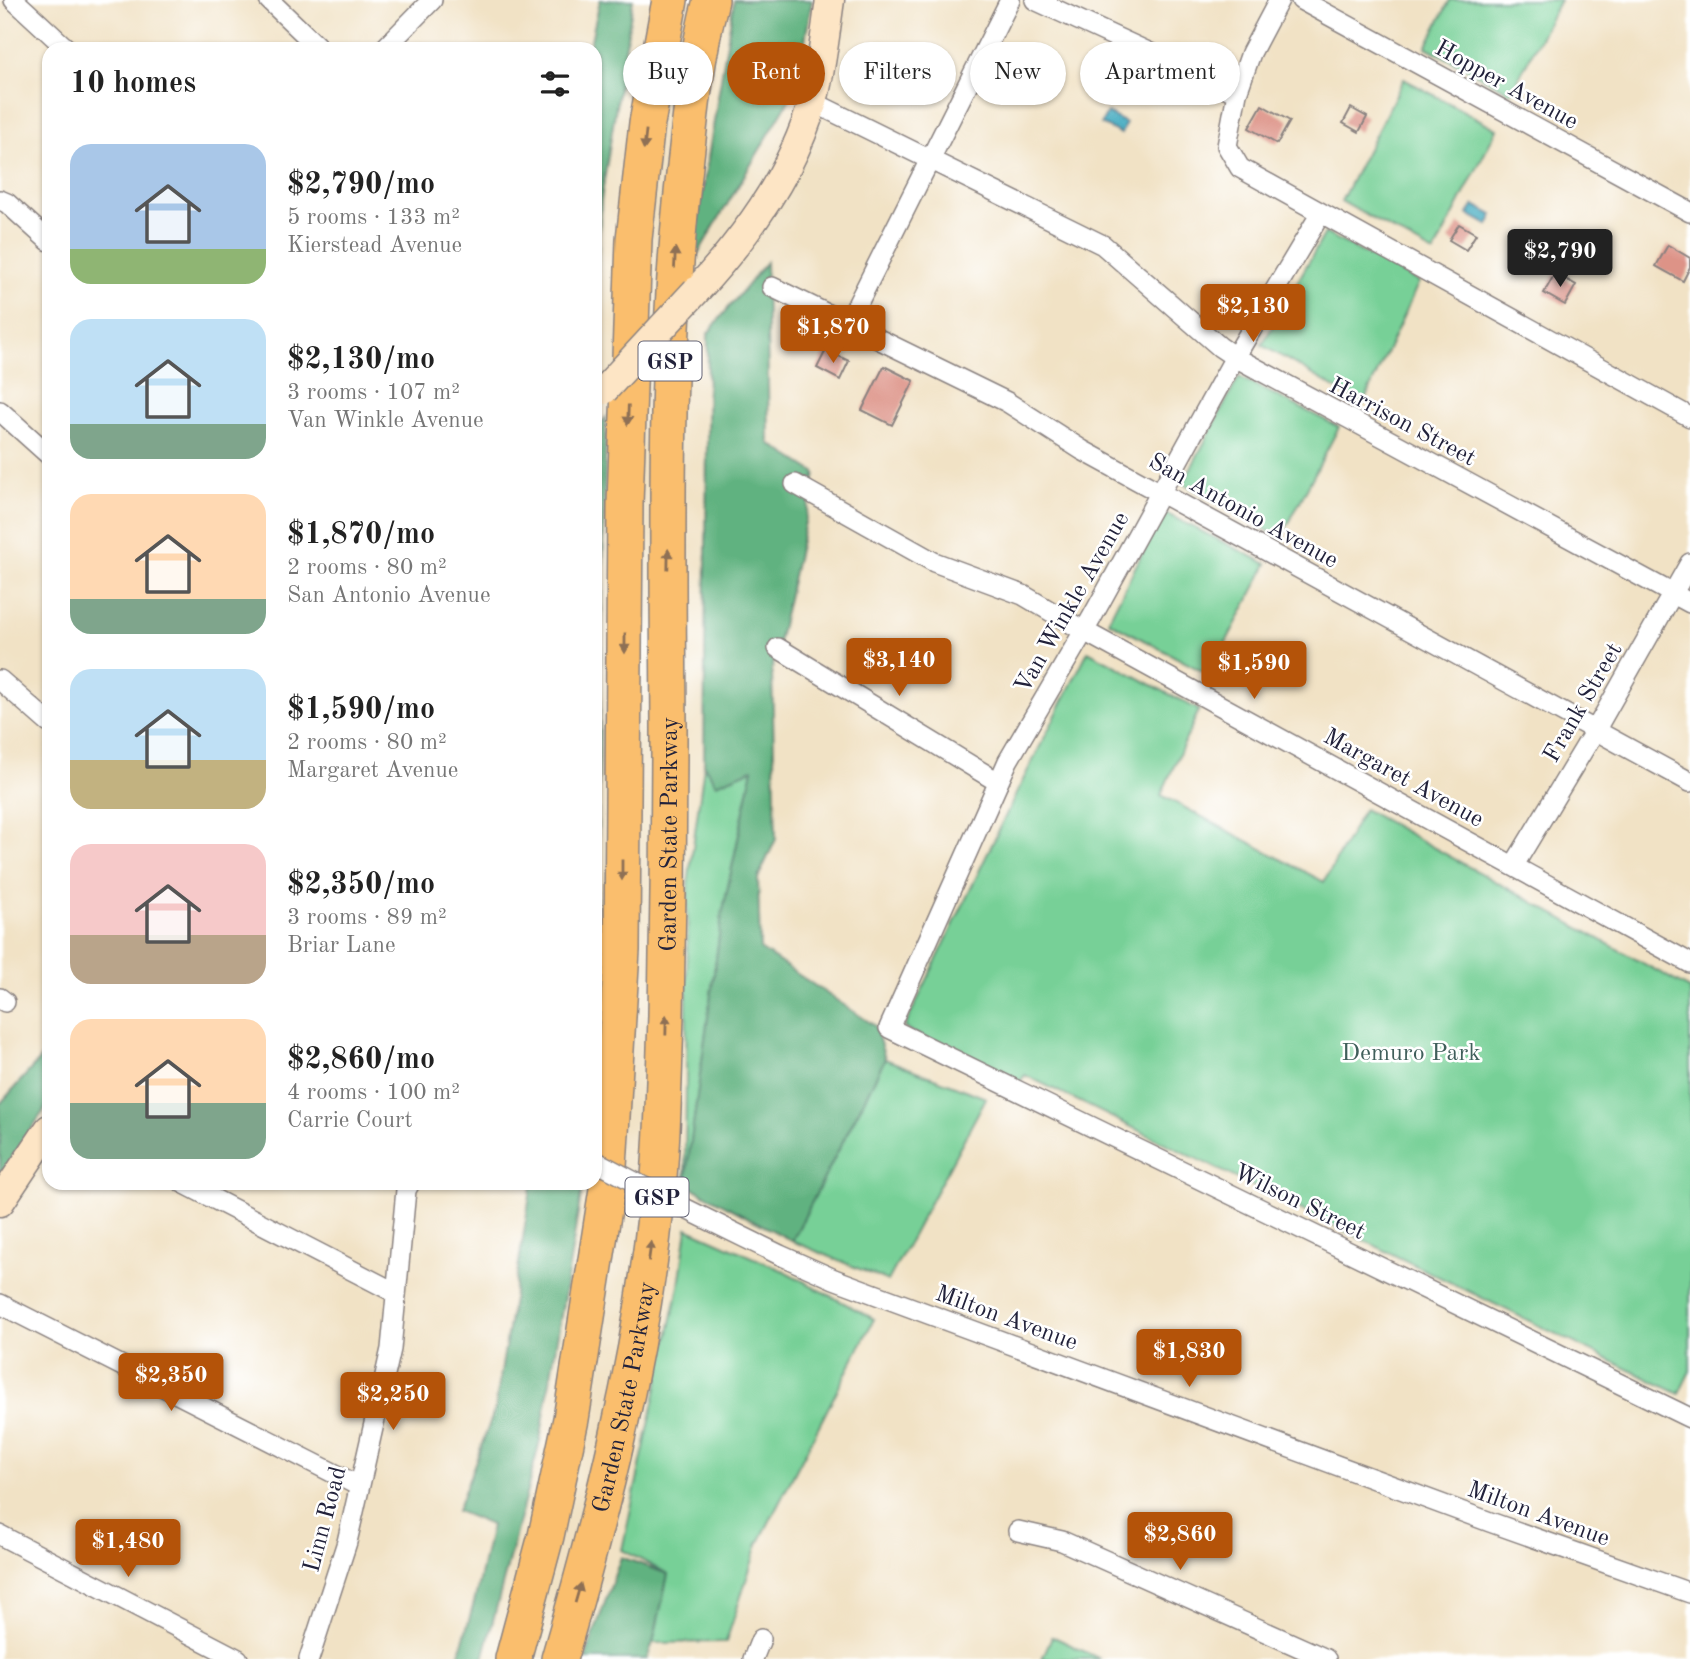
<!DOCTYPE html>
<html lang="en">
<head>
<meta charset="utf-8">
<style>
	:root { --surface:#fff; --page:#f6f6f6; --text:#222; --muted:#767676; --accent:#b45309 }
	body { margin:0; font-family:"Old Standard TT",serif; background:var(--page); color:var(--text); height:100vh; display:flex; flex-direction:column; font-size:26px; white-space:nowrap }
	* { box-sizing:border-box; margin:0 }
	p { font-size:23px; color:var(--muted) }
	.icon { flex:none; width:38px; height:38px; fill:none; stroke:currentColor; stroke-width:2; stroke-linecap:round; stroke-linejoin:round }
	.map { position:relative; flex:1; overflow:hidden }
	.panel { position:absolute; left:42px; top:42px; width:560px; height:1148px; display:flex; flex-direction:column; background:var(--surface); border-radius:21px; box-shadow:0 2px 5px #0004 }
	.panel>* { flex:none }
	.hud { position:absolute; left:623px; top:42px; width:665px; height:63px; display:flex; gap:14px }
	.price { position:absolute; translate:-50% -60px; padding:0 16px; border-radius:7px; background:var(--accent); color:#fff; font-size:23px; line-height:46px; filter:drop-shadow(0 2px 4px #0008) }
	.price::after { content:''; position:absolute; left:50%; top:42px; width:21px; height:16px; margin-left:-10px; background:inherit; clip-path:polygon(0 0,100% 0,50% 100%) }
	.price.selected { background:#222; color:#fff }
	ul { padding:0; list-style:none }
	li { display:flex; align-items:center; gap:21px; height:175px; padding:0 28px }
	li span { display:grid; place-items:center; flex:none; width:196px; height:140px; border-radius:21px; color:#555 }
	li>.icon { margin-inline-start:auto }
	span .icon { width:84px; height:84px; fill:#fffc; stroke-width:1 }
	li b { font-size:30px }
	h2 { display:flex; justify-content:space-between; align-items:center; height:84px; padding:0 28px; font-size:30px }
	.pill { padding:0 24px; border-radius:32px; background:var(--surface); box-shadow:0 2px 5px #0004; font-size:24px; line-height:63px }
	.pill.selected { background:var(--accent); color:#fff }
	.map>svg:first-child { display:block }
	.green { fill:#77d097; stroke:#4c7969; stroke-width:2 }
	.forest { fill:#61b280; stroke:#426a5e; stroke-width:2 }
	.water { fill:#3ea8be; stroke:#30657c; stroke-width:2 }
	.building { fill:#dd9387 }
	.lines { fill:none; stroke-linecap:round; stroke-linejoin:round }
	.street-casing { stroke:#8a8280; stroke-width:22 }
	.secondary-casing { stroke:#8a8280; stroke-width:31 }
	.highway-casing { stroke:#8a8280; stroke-width:38 }
	.street { stroke:#fff; stroke-width:19 }
	.secondary { stroke:#fde5c5; stroke-width:28 }
	.highway { stroke:#fabe6d; stroke-width:35 }
	.street-bridge-casing { stroke:#8a8280; stroke-width:22; stroke-linecap:butt }
	.secondary-bridge-casing { stroke:#8a8280; stroke-width:31; stroke-linecap:butt }
	.street-bridge { stroke:#fff; stroke-width:19 }
	.secondary-bridge { stroke:#fde5c5; stroke-width:28 }
	.oneway { fill:#8e7054 }
	.labels { text-anchor:middle; stroke-width:5; stroke-linejoin:round; paint-order:stroke }
	.shield { fill:#fff; stroke:#646476; stroke-width:2 }
	.shield-label { font-size:23px; font-weight:bold; fill:#22223b }
	.street-label { font-size:24px; fill:#22223b; stroke:#fff }
	.park-label { font-size:24px; fill:#405f5b; stroke:#fff }
</style>
</head>
<body>
<div class="map">
<svg width="1690" height="1659" viewBox="0 0 1690 1659">
	<rect width="100%" height="100%" fill="#fff"/>
	<filter id="ink" filterUnits="userSpaceOnUse"><feTurbulence type="fractalNoise" baseFrequency=".0143" numOctaves="2"/><feDisplacementMap in="SourceGraphic" scale="14" xChannelSelector="R" yChannelSelector="G"/><feConvolveMatrix kernelMatrix="1 2 1 2 8 2 1 2 1" color-interpolation-filters="sRGB"/></filter>
	<filter id="wash" filterUnits="userSpaceOnUse"><feTurbulence type="fractalNoise" baseFrequency=".00686" numOctaves="4" result="noise"/><feDisplacementMap in="SourceGraphic" scale="28" xChannelSelector="R" yChannelSelector="G"/><feGaussianBlur stdDeviation="1.57" result="paint"/><feColorMatrix in="noise" values="0 0 0 0 0 0 0 0 0 0 0 0 0 0 0 0 0 1.4 0 .05"/><feComposite in="paint" operator="in"/></filter>
	<g filter="url(#wash)">
		<rect width="100%" height="100%" fill="#f1e2c5"/>
		<path class="green" d="M1450,0H1560L1511,93L1426,47Z
			M1404,79L1497,129L1434,253L1341,201Z
			M1325,233L1419,282L1363,404L1262,345Z
			M1239,377L1339,427L1281,538L1183,483Z
			M1163,512L1267,564L1209,675L1108,621Z
			M1088,651L1199,710L1161,795L1324,882L1364,809L1690,989V1371L1679,1394L1025,1075L1019,1083L904,1028L1017,792Z
			M704,765L716,784L753,768L722,915L685,1184L688,884Z
			M885,1059L986,1098L888,1281L792,1241Z
			M687,1228L784,1271L874,1319L758,1544L726,1642L653,1643L668,1574L622,1550L679,1286Z
			M1052,1636L1100,1659H1042Z"/>
		<path class="forest" d="M600,0H633L601,200L595,307V49H589Z
			M734,0H812L797,87L690,267Z
			M766,262L769,443L816,473L772,670L776,839L758,878L760,949L875,1026L885,1059L792,1241L685,1184L722,915L753,769L716,784L704,765L708,333Z
			M606,417L596,922L595,953V430Z
			M49,1022V1103L0,1175V1104L48,1050Z
			M532,1183H583L540,1441L483,1659H458L475,1599L491,1525L457,1511L495,1409Z
			M621,1557L668,1574L653,1643L647,1659H585Z"/>
		<path class="water" d="M1107,113L1126,123L1121,134L1101,124Z
			M1474,205L1493,215L1488,225L1468,214Z"/>
		<g id="blocks">
			<path class="building" d="M1262,105L1290,121L1277,144L1249,128Z
				M1351,108L1367,117L1359,132L1343,123Z
				M1459,224L1476,234L1466,250L1449,240Z
				M1668,245L1690,258V267L1683,281L1656,266Z
				M1555,273L1576,285L1565,305L1544,293Z
				M826,350L849,361L840,380L817,368Z
				M884,366L914,381L892,425L862,410Z"/>
		</g>
	</g>
	<g filter="url(#ink)">
		<use href="#blocks" fill-opacity="0" stroke="#8a8280" stroke-width="2"/>
		<g class="lines">
			<defs>
				<path id="street" d="M14,0L67,49
					M269,0L320,49
					M1035,0L1237,93
					M1279,0L1251,53L1237,93L1227,146L1240,168L1690,417
					M1301,0L1690,212
					M384,49L432,0
					M813,102L1103,245L1220,347L1235,357L1690,603
					M0,200L7,203L49,241
					M1321,213L1235,357L1091,619L1008,761L889,1028L1690,1418
					M772,287L1007,402L1082,450L1690,782
					M847,325L1010,0
					M0,411L49,455
					M795,484L934,562L1023,595L1084,631L1690,963
					M778,648L998,782
					M0,680L49,723
					M1514,865L1596,729L1690,563
					M0,998L5,1002
					M183,1183L396,1293
					M678,1205L780,1255L834,1279L1490,1522L1690,1593
					M0,1304L359,1486
					M1018,1531L1062,1541L1326,1659
					M0,1535L238,1659
					M309,1659L347,1542L391,1349L406,1190L410,1183
					M753,1659L761,1639"/>
				<path id="secondary" d="M696,291C746,237 793,173 813,101C822,68 825,34 830,0
					M0,1202L49,1129"/>
				<g id="highway">
					<path d="M513,1659L546,1536L571,1419L608,1183L622,950L625,504L634,239L647,123L670,0"/>
					<path id="s1" d="M559,1659C602,1511 640,1362 656,1208C663,1144 664,1079 666,1015C668,919 669,824 669,729C668,541 663,353 685,166C691,111 697,53 711,0"/>
				</g>
			</defs>
			<use href="#street" class="street-casing"/>
			<use href="#secondary" class="secondary-casing"/>
			<use href="#highway" class="highway-casing"/>
			<use href="#street" class="street"/>
			<use href="#secondary" class="secondary"/>
			<use href="#highway" class="highway"/>
			<defs>
				<path id="street-bridge" d="M595,1161L678,1205"/>
				<path id="secondary-bridge" d="M604,390L696,291"/>
			</defs>
			<use href="#street-bridge" class="street-bridge-casing"/>
			<use href="#secondary-bridge" class="secondary-bridge-casing"/>
			<use href="#street-bridge" class="street-bridge"/>
			<use href="#secondary-bridge" class="secondary-bridge"/>
		</g>
		<defs><path id="oneway-solid" d="M-6-.8H1V-3.2L6.5 0L1 3.2V.8H-6Z" transform="scale(1.75)"/></defs>
		<g class="oneway">
			<use href="#oneway-solid" transform="translate(645 140) rotate(96)"/>
			<use href="#oneway-solid" transform="translate(675 258) rotate(-87)"/>
			<use href="#oneway-solid" transform="translate(628 415) rotate(92)"/>
			<use href="#oneway-solid" transform="translate(668 559) rotate(-89)"/>
			<use href="#oneway-solid" transform="translate(625 643) rotate(90)"/>
			<use href="#oneway-solid" transform="translate(622 870) rotate(90)"/>
			<use href="#oneway-solid" transform="translate(666 1025) rotate(-89)"/>
			<use href="#oneway-solid" transform="translate(650 1251) rotate(-82)"/>
			<use href="#oneway-solid" transform="translate(578 1593) rotate(-74)"/>
		</g>
	</g>
	<g class="labels">
		<g class="shield">
			<rect x="638.5" y="341.5" width="63" height="39" rx="5"/>
			<rect x="625.5" y="1177.5" width="63" height="39" rx="5"/>
		</g>
		<g class="shield-label">
			<text x="670" y="369">GSP</text>
			<text x="657" y="1205">GSP</text>
		</g>
		<g class="street-label">
			<text transform="translate(1507 84) rotate(29)" y="8">Hopper Avenue</text>
			<text transform="translate(1403 421) rotate(28)" y="8">Harrison Street</text>
			<text transform="translate(1244 510) rotate(29)" y="8">San Antonio Avenue</text>
			<text transform="translate(1071 602) rotate(-60)" y="8">Van Winkle Avenue</text>
			<text transform="translate(1582 702) rotate(-60)" y="8">Frank Street</text>
			<text transform="translate(1404 777) rotate(29)" y="8">Margaret Avenue</text>
			<text dy="8" stroke="none"><textPath href="#s1" startOffset="836">Garden State Parkway</textPath></text>
			<text transform="translate(1300 1201) rotate(26)" y="8">Wilson Street</text>
			<text transform="translate(1007 1317) rotate(20)" y="8">Milton Avenue</text>
			<text dy="8" stroke="none"><textPath href="#s1" startOffset="270">Garden State Parkway</textPath></text>
			<text transform="translate(1539 1513) rotate(20)" y="8">Milton Avenue</text>
			<text transform="translate(324 1519) rotate(-75)" y="8">Linn Road</text>
		</g>
		<g class="park-label">
			<text x="1411" y="1060">Demuro Park</text>
		</g>
	</g>
</svg>
<b class="price selected" style="left:1560px;top:289px">$2,790</b>
<b class="price" style="left:1253px;top:344px">$2,130</b>
<b class="price" style="left:833px;top:365px">$1,870</b>
<b class="price" style="left:899px;top:698px">$3,140</b>
<b class="price" style="left:1254px;top:701px">$1,590</b>
<b class="price" style="left:1189px;top:1389px">$1,830</b>
<b class="price" style="left:171px;top:1413px">$2,350</b>
<b class="price" style="left:393px;top:1432px">$2,250</b>
<b class="price" style="left:1180px;top:1572px">$2,860</b>
<b class="price" style="left:128px;top:1579px">$1,480</b>
<div class="hud">
<a class="pill">Buy</a>
<a class="pill selected">Rent</a>
<a class="pill">Filters</a>
<a class="pill">New</a>
<a class="pill">Apartment</a>
</div>
<section class="panel">
<h2>10 homes<svg class="icon" aria-label="filters" viewBox="0 0 24 24"><path d="M4 7h16M4 17h16"/><circle cx="9" cy="7" r="2"/><circle cx="15" cy="17" r="2"/></svg></h2>
<ul>
<li><span style="background:linear-gradient(#a9c7e8 75%,#8fb573 0)"><svg class="icon" aria-label="home" viewBox="0 0 24 24"><path d="M3 11l9-7 9 7M6 9v11h12V9"/></svg></span><div><b>$2,790/mo</b><p>5 rooms · 133 m²</p><p>Kierstead Avenue</p></div></li>
<li><span style="background:linear-gradient(#bfe0f5 75%,#7fa58c 0)"><svg class="icon" aria-label="home" viewBox="0 0 24 24"><path d="M3 11l9-7 9 7M6 9v11h12V9"/></svg></span><div><b>$2,130/mo</b><p>3 rooms · 107 m²</p><p>Van Winkle Avenue</p></div></li>
<li><span style="background:linear-gradient(#ffd9b3 75%,#7fa58c 0)"><svg class="icon" aria-label="home" viewBox="0 0 24 24"><path d="M3 11l9-7 9 7M6 9v11h12V9"/></svg></span><div><b>$1,870/mo</b><p>2 rooms · 80 m²</p><p>San Antonio Avenue</p></div></li>
<li><span style="background:linear-gradient(#bfe0f5 65%,#c2b280 0)"><svg class="icon" aria-label="home" viewBox="0 0 24 24"><path d="M3 11l9-7 9 7M6 9v11h12V9"/></svg></span><div><b>$1,590/mo</b><p>2 rooms · 80 m²</p><p>Margaret Avenue</p></div></li>
<li><span style="background:linear-gradient(#f6c9c9 65%,#b9a48a 0)"><svg class="icon" aria-label="home" viewBox="0 0 24 24"><path d="M3 11l9-7 9 7M6 9v11h12V9"/></svg></span><div><b>$2,350/mo</b><p>3 rooms · 89 m²</p><p>Briar Lane</p></div></li>
<li><span style="background:linear-gradient(#ffd9b3 60%,#7fa58c 0)"><svg class="icon" aria-label="home" viewBox="0 0 24 24"><path d="M3 11l9-7 9 7M6 9v11h12V9"/></svg></span><div><b>$2,860/mo</b><p>4 rooms · 100 m²</p><p>Carrie Court</p></div></li>
</ul>
</section>
</div>
</body>
</html>
